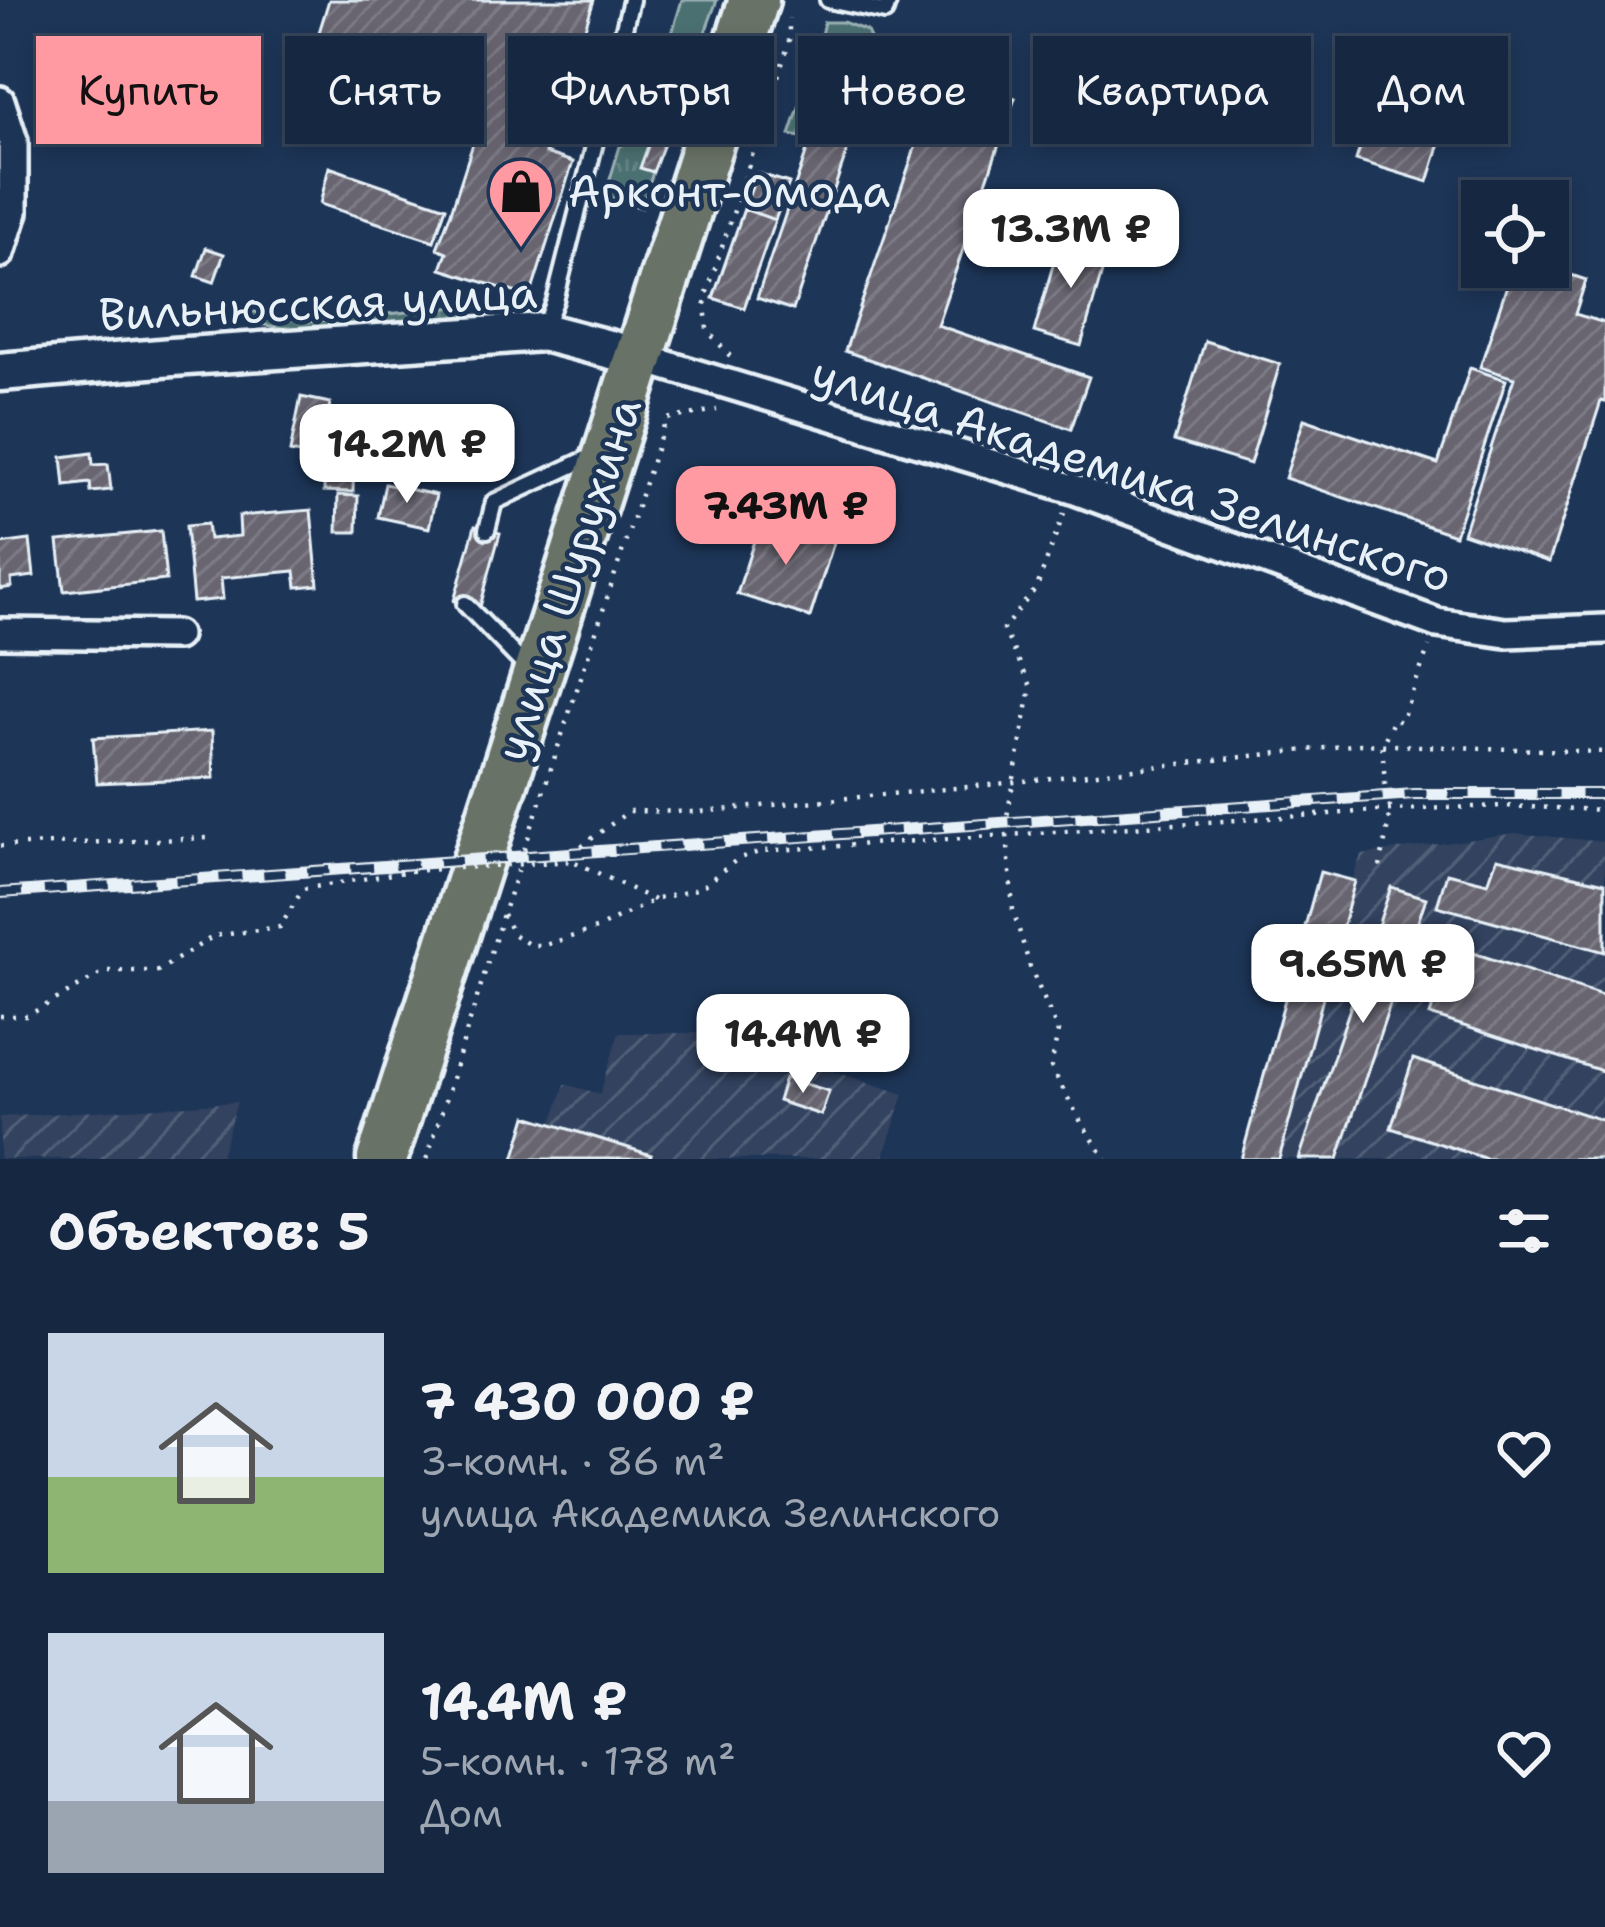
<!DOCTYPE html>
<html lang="ru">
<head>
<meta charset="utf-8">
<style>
	:root { --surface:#162841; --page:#23344c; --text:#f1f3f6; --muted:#9ea6b1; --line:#35445a; --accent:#ff9aa2 }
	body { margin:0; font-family:"Shantell Sans",sans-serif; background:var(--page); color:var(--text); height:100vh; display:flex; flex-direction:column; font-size:45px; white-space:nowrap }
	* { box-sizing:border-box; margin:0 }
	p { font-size:39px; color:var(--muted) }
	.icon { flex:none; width:66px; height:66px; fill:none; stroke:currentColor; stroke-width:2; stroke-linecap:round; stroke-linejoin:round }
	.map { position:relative; height:1159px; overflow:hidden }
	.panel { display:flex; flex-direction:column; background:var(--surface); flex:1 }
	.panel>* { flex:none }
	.top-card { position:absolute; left:36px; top:36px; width:1533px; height:108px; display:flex; gap:24px }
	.tools { position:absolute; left:1461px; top:180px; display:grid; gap:24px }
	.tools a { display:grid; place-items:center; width:108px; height:108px; border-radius:0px; background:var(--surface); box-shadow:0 6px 18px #0003,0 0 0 3px var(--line); font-size:60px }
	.price { position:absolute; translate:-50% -102px; padding:0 27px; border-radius:24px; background:#fff; color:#222; font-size:39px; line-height:78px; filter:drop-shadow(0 3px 6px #0008) }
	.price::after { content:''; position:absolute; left:50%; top:72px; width:36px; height:27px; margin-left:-18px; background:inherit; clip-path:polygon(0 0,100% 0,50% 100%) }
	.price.selected { background:var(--accent); color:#111 }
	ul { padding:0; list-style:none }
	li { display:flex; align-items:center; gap:36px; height:300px; padding:0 48px }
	li span { display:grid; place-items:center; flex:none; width:336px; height:240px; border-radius:0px; color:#555 }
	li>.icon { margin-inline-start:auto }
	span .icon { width:144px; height:144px; fill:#fffc; stroke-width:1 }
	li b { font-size:51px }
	h2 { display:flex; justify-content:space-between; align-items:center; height:144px; padding:0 48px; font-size:51px }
	.chip { padding:0 42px; border-radius:0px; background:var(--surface); box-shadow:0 6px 18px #0003,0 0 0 3px var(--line); font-size:42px; line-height:108px }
	.chip.selected { background:var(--accent); color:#111 }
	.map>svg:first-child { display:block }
	.industrial { fill:url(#industrial-furrows) }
	.grass { fill:url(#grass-tufts); stroke:#9ab0b4; stroke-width:3 }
	.building { fill:url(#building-hatch); stroke:#e8f1f8; stroke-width:3 }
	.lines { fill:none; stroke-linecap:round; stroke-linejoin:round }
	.lane-casing { stroke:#e8f1f8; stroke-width:22 }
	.street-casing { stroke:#e8f1f8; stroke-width:36 }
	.secondary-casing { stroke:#e8f1f8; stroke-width:45 }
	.highway-casing { stroke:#e8f1f8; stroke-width:57 }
	.path { stroke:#e8f1f8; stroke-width:4.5; stroke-dasharray:3 9; stroke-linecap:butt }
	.lane { stroke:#1d3557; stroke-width:14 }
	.street { stroke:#1d3557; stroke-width:27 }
	.secondary { stroke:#1d3557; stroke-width:36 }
	.highway { stroke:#697266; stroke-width:48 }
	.rail-casing { stroke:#e8f1f8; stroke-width:12 }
	.rail { stroke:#1d3557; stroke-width:8; stroke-dasharray:22; stroke-linecap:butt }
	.path-bridge { stroke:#e8f1f8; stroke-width:4.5; stroke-dasharray:3 9; stroke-linecap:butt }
	.labels { text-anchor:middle; stroke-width:9; stroke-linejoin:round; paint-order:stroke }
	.poi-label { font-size:45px; fill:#e8f1f8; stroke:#1d3557; text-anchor:start }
	.street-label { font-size:45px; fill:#e8f1f8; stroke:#1d3557 }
</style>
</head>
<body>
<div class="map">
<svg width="1605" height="1159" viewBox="0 0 1605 1159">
	<defs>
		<pattern id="industrial-furrows" width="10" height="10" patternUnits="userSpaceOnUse" patternTransform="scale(3)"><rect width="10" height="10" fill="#33435f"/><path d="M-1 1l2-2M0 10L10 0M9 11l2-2" fill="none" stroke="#515f77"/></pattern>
		<pattern id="grass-tufts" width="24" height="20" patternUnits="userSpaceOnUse" patternTransform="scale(3)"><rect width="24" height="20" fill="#4c6f71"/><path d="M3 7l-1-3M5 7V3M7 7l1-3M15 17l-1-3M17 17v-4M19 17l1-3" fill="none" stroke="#668486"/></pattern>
		<pattern id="building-hatch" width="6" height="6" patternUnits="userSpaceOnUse" patternTransform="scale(3)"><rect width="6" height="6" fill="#676571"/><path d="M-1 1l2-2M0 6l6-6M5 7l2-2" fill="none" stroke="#7d7c86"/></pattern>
	</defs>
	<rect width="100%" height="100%" fill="#1d3557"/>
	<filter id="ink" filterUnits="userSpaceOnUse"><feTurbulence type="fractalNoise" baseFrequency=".00833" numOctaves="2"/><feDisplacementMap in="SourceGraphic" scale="24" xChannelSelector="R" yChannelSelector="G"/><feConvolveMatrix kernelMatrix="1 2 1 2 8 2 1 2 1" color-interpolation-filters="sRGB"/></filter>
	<g filter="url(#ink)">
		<path class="industrial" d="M1515,833L1605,842V1159H1241L1320,872L1352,881L1361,855Z
			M619,1033H717L904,1094L883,1159H514L527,1116L552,1123L565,1084L600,1094Z
			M237,1102L220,1159H0V1117Z"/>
		<path class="grass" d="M682,0H717L669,131L641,167L653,172L642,208L612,199L607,189L620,146L641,137Z
			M824,22H843L867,31L877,56L873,75L837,63L811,139L790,135L817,52Z
			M466,306L468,317L310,333L248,322L249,311L310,322Z"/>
		<path class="building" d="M329,0H594L545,153L573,162L530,297L441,269L447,252L437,248L450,215L480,122L308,68Z
			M1393,40L1465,62L1428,182L1356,160Z
			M837,62L873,75L793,310L757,298Z
			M941,73L1015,98L937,325L1089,377L1071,429L845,351Z
			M655,127L669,131L653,172L640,168Z
			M329,167L446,207L434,241L320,204Z
			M757,173L789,183L775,220L744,209Z
			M744,209L775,220L744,308L713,298Z
			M1061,237L1108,251L1081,346L1034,332Z
			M206,248L224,254L214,282L196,276Z
			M1513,267H1548L1586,280L1575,314L1605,323V402L1601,401L1549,562L1463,533L1514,378L1480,367Z
			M1205,341L1280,364L1250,464L1174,441Z
			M1470,368L1506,380L1455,535L1285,478L1304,419L1438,464Z
			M301,397L330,403L320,458L290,452Z
			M92,453L93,465L108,464L111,490L91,492L90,483L65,486L62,457Z
			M325,456L354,457L353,492L324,491Z
			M385,484L436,495L429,528L378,517Z
			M338,495L358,496L357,532H337Z
			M311,510L318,585L297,587L295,571L221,578L223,599L193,602L186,526L207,524L209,539L240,536L239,516Z
			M761,519L834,542L810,617L737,594Z
			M475,526L500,533L480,607L454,601Z
			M161,531L166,580L64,591L58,541Z
			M30,540L34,576L11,579L12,587L0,589V544Z
			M212,731L214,778L97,783L93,738Z
			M1497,858L1605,883V952L1437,906L1447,873L1488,883Z
			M1320,872L1355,881L1279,1159H1241Z
			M1391,887L1426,898L1338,1159H1299Z
			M1452,946L1605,996V1072L1430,1015Z
			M1413,1059L1605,1121V1159H1487L1391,1128Z
			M785,1078L829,1091L821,1115L778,1101Z
			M527,1116L651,1155L649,1159H514Z"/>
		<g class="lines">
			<defs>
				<path id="lane" d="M828,0L885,12L889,0
					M543,331L555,301L631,0
					M487,530L494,502L593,456
					M465,604L528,669"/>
				<path id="street" d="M0,101L13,141V212L0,253
					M639,357L1073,489L1437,623L1506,633L1605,629
					M0,633L176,635"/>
				<path id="secondary" d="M0,372L172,357L543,332L639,357"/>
				<path id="highway" d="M382,1159L754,0"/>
			</defs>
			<use href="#lane" class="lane-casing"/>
			<use href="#street" class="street-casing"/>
			<use href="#secondary" class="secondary-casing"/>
			<use href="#highway" class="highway-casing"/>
			<path class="path" d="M730,356L707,330L705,299L789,43V18
				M1064,513L1037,587L1003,629L1031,686L1006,822L1013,910L1030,967L1058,1031L1051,1067L1081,1122L1106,1159
				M0,846L208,838
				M1380,867L1391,810L1386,796L1382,745L1394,719L1401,722L1429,647
				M654,900L573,861L575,851L629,811L698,812L988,785L1361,744L1605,752
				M503,914L513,934L530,945H545L596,929L654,900L700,888L739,858L763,851L1391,810L1503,806L1605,810
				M0,1016H27L106,971H158L214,936L280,927L303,889L410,871
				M427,1159L503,914L666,419L717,410"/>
			<use href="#lane" class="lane"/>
			<use href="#street" class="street"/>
			<use href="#secondary" class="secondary"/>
			<use href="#highway" class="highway"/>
			<defs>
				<path id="rail" d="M0,893L1414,794H1605"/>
			</defs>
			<use href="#rail" class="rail-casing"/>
			<use href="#rail" class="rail"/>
			<path class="path-bridge" d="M410,871L573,861"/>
		</g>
	</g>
	<defs>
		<symbol id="shop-pin" viewBox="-11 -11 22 30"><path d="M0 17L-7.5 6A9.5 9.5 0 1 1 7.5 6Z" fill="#ff9aa2" stroke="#1d3557"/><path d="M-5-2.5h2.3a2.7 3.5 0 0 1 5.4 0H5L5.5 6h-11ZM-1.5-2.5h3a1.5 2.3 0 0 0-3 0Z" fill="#111"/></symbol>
	</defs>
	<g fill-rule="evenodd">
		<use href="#shop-pin" x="483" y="153" width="76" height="104"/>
	</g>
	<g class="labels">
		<g class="poi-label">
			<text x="568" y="207">Арконт-Омода</text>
		</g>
		<g class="street-label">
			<text transform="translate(318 303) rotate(-3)" y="16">Вильнюсская улица</text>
			<text transform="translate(1132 474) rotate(18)" y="16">улица Академика Зелинского</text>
			<text transform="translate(568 579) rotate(-72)" y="16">улица Шурухина</text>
		</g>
	</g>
</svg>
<div class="tools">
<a><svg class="icon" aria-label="locate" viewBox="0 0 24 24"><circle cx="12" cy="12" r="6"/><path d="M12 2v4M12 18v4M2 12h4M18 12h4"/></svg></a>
</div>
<b class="price" style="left:1071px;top:291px">13.3M ₽</b>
<b class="price" style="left:407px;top:506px">14.2M ₽</b>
<b class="price selected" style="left:786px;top:568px">7.43M ₽</b>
<b class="price" style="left:1363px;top:1026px">9.65M ₽</b>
<b class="price" style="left:803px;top:1096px">14.4M ₽</b>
<div class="top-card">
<a class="chip selected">Купить</a>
<a class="chip">Снять</a>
<a class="chip">Фильтры</a>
<a class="chip">Новое</a>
<a class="chip">Квартира</a>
<a class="chip">Дом</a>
</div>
</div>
<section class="panel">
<h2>Объектов: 5<svg class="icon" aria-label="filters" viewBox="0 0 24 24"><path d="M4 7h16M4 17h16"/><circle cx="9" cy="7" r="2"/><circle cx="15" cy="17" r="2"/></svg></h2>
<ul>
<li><span style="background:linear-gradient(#c9d6e8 60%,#8fb573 0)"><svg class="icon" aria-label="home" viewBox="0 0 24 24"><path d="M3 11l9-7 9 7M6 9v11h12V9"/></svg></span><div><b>7 430 000 ₽</b><p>3-комн. · 86 m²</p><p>улица Академика Зелинского</p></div><svg class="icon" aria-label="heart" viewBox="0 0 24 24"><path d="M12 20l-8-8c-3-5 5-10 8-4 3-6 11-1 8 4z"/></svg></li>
<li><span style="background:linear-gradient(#c9d6e8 70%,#9aa5b1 0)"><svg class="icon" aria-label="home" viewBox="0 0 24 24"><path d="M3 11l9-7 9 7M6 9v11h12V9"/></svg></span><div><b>14.4M ₽</b><p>5-комн. · 178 m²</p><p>Дом</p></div><svg class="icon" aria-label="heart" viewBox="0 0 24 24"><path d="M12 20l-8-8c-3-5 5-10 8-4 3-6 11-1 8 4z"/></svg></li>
</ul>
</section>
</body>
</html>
